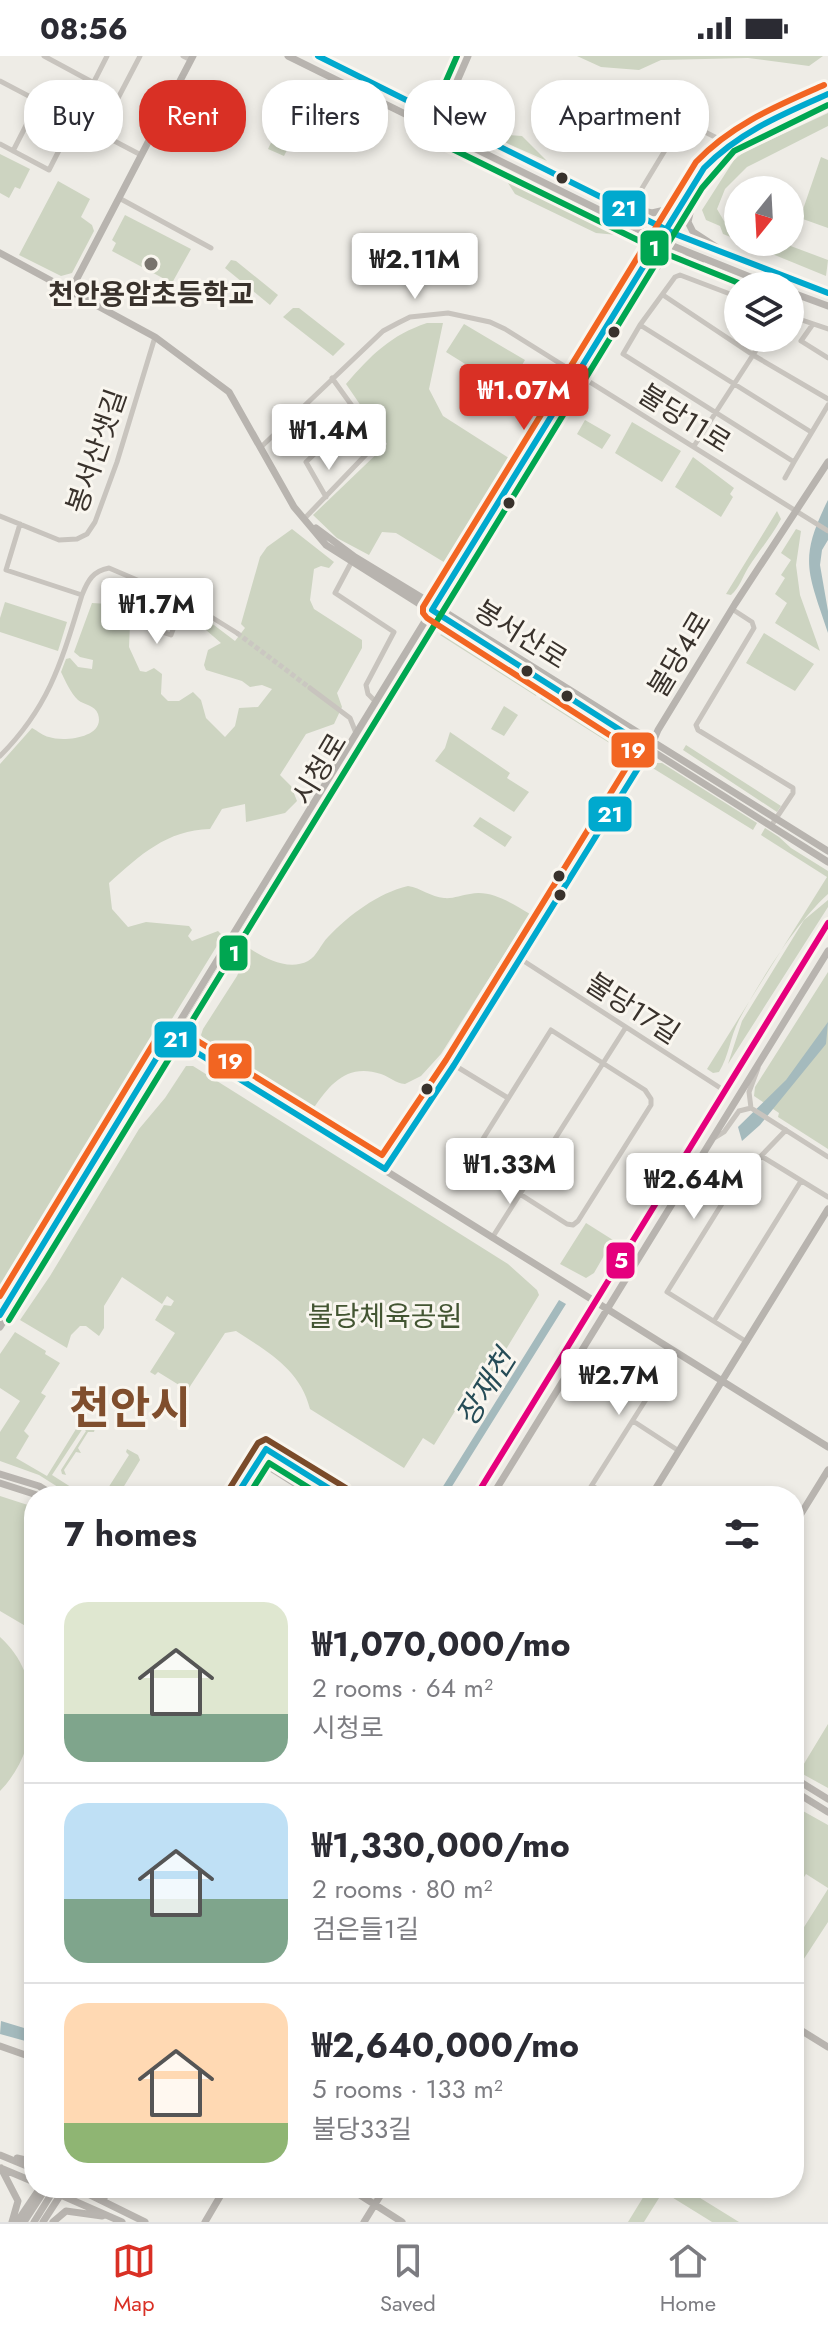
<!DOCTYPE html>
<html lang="en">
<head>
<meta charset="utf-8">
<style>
	:root { --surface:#fff; --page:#f2f2f3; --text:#2b2b33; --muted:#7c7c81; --line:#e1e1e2; --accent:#d93025 }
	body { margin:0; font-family:Jost,"Noto Sans KR",sans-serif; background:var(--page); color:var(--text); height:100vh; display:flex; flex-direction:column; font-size:30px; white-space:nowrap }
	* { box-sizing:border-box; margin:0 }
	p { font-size:26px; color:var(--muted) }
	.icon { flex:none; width:44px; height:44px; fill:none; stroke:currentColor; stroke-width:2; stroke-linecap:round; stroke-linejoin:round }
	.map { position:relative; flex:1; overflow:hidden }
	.side { position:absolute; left:24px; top:1430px; width:780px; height:712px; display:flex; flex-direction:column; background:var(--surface); border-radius:32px; box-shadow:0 4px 12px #0003 }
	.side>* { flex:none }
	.hud { position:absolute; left:24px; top:24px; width:780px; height:72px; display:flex; gap:16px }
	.needle { width:52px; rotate:198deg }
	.buttons { position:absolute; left:724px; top:120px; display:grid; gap:16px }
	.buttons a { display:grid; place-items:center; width:80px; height:80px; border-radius:50%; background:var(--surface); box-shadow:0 4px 12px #0003; font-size:40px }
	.price { position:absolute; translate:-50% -68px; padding:0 18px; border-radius:8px; background:#fff; color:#222; font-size:26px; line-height:52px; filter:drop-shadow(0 2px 4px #0008) }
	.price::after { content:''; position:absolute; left:50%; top:48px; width:24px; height:18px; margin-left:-12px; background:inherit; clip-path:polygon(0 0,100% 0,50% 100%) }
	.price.on { background:var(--accent); color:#fff }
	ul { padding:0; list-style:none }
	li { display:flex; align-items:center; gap:24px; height:200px; padding:0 40px }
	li+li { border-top:2px solid var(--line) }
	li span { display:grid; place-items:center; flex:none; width:224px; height:160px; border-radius:24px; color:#555 }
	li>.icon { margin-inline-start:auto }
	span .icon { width:96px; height:96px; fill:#fffc; stroke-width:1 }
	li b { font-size:34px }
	h2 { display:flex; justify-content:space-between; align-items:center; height:96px; padding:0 40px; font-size:34px }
	.pill { padding:0 28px; border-radius:32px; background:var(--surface); box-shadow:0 4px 12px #0003; font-size:28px; line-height:72px }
	.pill.on { background:var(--accent); color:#fff }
	.status { display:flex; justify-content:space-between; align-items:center; height:56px; padding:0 40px; background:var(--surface); direction:ltr }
	.status svg { height:22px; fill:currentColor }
	.dock { display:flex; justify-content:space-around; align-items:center; height:112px; border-top:2px solid var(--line); background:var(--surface); font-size:22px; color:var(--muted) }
	.dock a { display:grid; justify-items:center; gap:4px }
	.dock .on { color:var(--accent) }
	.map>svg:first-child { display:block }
	.green { fill:#cdd4c1 }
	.water { fill:#a4babd }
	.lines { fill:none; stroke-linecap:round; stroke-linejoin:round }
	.street-tunnel { stroke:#cac7c1; stroke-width:5; stroke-dasharray:5 2.5; stroke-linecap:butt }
	.street { stroke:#c8c4be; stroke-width:5 }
	.secondary { stroke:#b8b4af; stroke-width:7 }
	.secondary-bridge { stroke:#b8b4af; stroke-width:7 }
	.bus-1-casing { stroke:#f9f6ef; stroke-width:12 }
	.bus-2-casing { stroke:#f9f6ef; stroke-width:12 }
	.bus-3-casing { stroke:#f9f6ef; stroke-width:12 }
	.bus-4-casing { stroke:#f9f6ef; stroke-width:12 }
	.bus-5-casing { stroke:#f9f6ef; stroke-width:12 }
	.bus-1 { stroke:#00a9ce; stroke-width:6 }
	.bus-2 { stroke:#00a651; stroke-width:6 }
	.bus-3 { stroke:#f26522; stroke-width:6 }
	.bus-4 { stroke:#e5007d; stroke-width:6 }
	.bus-5 { stroke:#7a4b2a; stroke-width:6 }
	.bus-dot { fill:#39322c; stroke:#f9f6ef; stroke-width:3 }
	.poi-dot { fill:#78736d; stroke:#f9f6ef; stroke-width:3 }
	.labels { text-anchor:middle; stroke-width:6; stroke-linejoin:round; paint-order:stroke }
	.poi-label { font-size:28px; font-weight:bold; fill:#39322c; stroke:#f9f6ef }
	.street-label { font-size:28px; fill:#39322c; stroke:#f9f6ef }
	.park-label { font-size:28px; fill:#435532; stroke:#f9f6ef }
	.water-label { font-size:30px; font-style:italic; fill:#264c57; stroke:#f9f6ef }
	.town-label { font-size:44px; font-weight:bold; fill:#804e2d; stroke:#f9f6ef }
	.line-badge { stroke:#f9f6ef; stroke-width:3 }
	.badge-label { font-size:22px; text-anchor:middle; font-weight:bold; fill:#fff }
</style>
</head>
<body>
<div class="status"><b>08:56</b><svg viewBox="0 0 49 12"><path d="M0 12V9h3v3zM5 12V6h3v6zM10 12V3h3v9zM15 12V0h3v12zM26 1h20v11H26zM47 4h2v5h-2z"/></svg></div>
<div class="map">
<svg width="828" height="2166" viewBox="0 0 828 2166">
	<rect width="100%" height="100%" fill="#eeece6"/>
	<path class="green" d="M577,0H823L809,10L748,2L661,4L639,14L601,11Z
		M828,57V70L747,111L725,133L717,153L724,165L738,170V184L723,178L720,170L706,164L702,154L734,104L744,96Z
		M279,70L295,78L284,100L268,93Z
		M484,77L522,80L547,105Z
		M0,98L30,113L20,133L15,131L9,142L0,137Z
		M821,101L828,104V172L800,162Z
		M503,119L516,121L580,152L628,180L596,177L515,138Z
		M58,125L90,143L81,161L92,169L94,175L72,217L61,220L19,199Z
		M125,159L191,193L172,227L112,195L116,187L112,184Z
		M743,186H780L828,204L826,220Z
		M231,204L236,205L278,239L270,249L225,212Z
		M293,252H299L345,288L333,300L283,261Z
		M427,267H443L429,333L443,360L512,404L447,508L396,477L382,476L369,499L337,482L313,459L387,388L346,328C371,299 391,279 427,267Z
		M464,268L525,304L511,327L514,330L510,336L446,296Z
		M585,364L611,379L602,393L577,378Z
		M632,366L681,395L662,426L615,397Z
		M693,401L734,432L730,438L733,441L721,461L675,431Z
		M777,455L781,463C771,481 759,495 748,512C742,522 740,531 731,539L726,538Z
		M292,473L334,506L329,512L321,510L314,513L310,544L314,553L362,584V592L337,637L342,651L334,668L306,678L280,719L291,730L297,745L285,757L246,766L245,748L222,753L210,773C167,774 140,799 109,827L112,853L128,871L146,866L189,870L192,874L188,880L192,885L218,875L223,880L50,1161C29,1186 18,1216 0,1244V708L32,672C38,675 43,680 49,681C63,686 106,682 98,658C95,649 84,649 78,644C70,636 66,626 61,616L66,603L70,602L78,611L92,613L93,604L80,601L74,596L92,547L109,548L110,536L116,532C129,540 140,548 136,564L130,568L129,591L140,615L146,616L154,612L162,618L161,638L168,645H179L193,636L201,644L206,662L225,681L235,670L239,652L258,651L272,633L262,629L250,631L242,625L206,614L204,609L208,594L221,587L206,574V563L235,585L245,572L241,568L260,501L267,491Z
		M796,473L801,475L796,509L800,539L820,595L775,567L787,547L775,538L785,522L781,519L791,504L781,497Z
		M5,546L67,566L58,595L0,576V562Z
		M445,576L450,577L539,632L536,640L440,579Z
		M764,577L814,608L795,635L746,607Z
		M547,636L626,688L632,698L630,700L540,643Z
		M504,650L518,659L504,680L491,673Z
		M450,676L510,717L507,722L529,736L514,756L435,705L445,692Z
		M686,689L781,750L777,756L683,694Z
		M657,707H662L757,767L753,774L651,711Z
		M480,761L512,781L505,791L473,770Z
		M765,772L779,781L791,792L828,815V838C795,868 760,925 739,964C730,981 729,1000 719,1016L713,1017L707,1013L827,821L761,779Z
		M408,830C421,832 431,841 444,842C453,843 461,839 470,838C491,833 513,848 530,858L441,998L421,1020L405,1028C395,1027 390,1021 381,1018C347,1007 330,1028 313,1053L204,985L201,979L203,973L237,920L249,892C265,903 289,915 308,905C317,900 321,888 328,881C349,859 378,837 408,830Z
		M828,844V851L728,1008L742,965L804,864Z
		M828,916V1093L778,1061L779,1057L754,1040L755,1031Z
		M186,1010H193L508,1208L537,1234L539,1239L483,1331L473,1326L434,1389L423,1382L404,1412L310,1353C300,1313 268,1296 236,1275L225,1277L185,1338L177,1333L179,1329L158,1316L155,1319L150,1316L175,1277L155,1264L164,1249L171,1250L174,1245L167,1240L162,1248L122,1221L104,1250V1272L99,1280L86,1270H80L71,1279L67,1292L20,1264L50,1220L139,1073L165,1042Z
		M586,1167L613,1184L594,1217L586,1222L560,1208Z
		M15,1276L46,1295L45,1298L60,1307L41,1337L46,1340L24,1375L29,1380L16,1402L47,1420L76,1373L84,1370L95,1372L94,1376H88L78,1392L81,1397L76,1396L64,1414L66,1419L62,1418L61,1414L86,1375L83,1372L52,1419L85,1440H72L39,1419L0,1405V1376L20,1345L0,1332V1298Z
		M127,1393L138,1399L140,1404L118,1440H103L129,1399L126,1396Z
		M0,1440L34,1451V1575L0,1555Z
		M0,1581C45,1621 41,1693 0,1735Z
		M828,1668V1732L799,1716Z
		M794,1750L828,1769V1832L806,1818L799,1829L794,1826Z
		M828,1833V1866L794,1918V1887Z
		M644,2132H684L739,2166H712L670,2140L659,2142L644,2166H628L647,2135Z"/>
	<path class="water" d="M828,444V484L822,494L820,509L828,555V577C808,516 798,504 828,444Z
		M828,966L826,988L760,1069L742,1085L738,1071L786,1024Z
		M559,1244L566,1248L446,1440H437Z
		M1,1965L34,1975L29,1986L0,1978Z"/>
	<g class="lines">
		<path class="street-tunnel" d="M237,577L310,632"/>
		<path class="street" d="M44,0L94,27
			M183,0L191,4
			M0,25L141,99
			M88,37L110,48L116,46L140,0
			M683,65L727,87
			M0,88L49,114L107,0
			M13,95L38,46
			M641,134L687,58L674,34
			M119,142L211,192
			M663,239L753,299L828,343
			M738,241L680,219L675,221L640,269L623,298L794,406L828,349
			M790,260L828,273
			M813,268L801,285L828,302
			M640,269L811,376
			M694,390L764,282
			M260,392L383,275L398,267L410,261L448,257L490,266L505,273L828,475
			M785,422L794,406
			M326,441L306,406L358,357
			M0,460L59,484L77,483L87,478L95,466L117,406L155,281
			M304,463L378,386L332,322
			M20,468L6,514L82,539C88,524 93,515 109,512L184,544L237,577
			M352,505L335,537L394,576L366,629L368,638L375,645
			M165,536L154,570L156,574L171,579L184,544
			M732,553L752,566L754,572L696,669L698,674L793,732V737L771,770
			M310,632L350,662L356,677
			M0,700C50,650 62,604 82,539
			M519,902L725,1035
			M551,974L645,1034L651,1043V1049L578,1165L573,1169L567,1168L471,1107V1102Z
			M454,1009L508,1042
			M751,1052L749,1036L758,1012
			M716,1081L724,1076L739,1055L751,1052L828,1101
			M761,1100L786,1074
			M492,1182L626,971
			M714,1265L801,1125
			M747,1286L667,1236L738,1122L761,1100L828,1141
			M633,1365L679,1395
			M592,1430L609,1440
			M585,1440L676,1296"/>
		<path class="secondary" d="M288,0L668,188L773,230
			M318,0L675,178L828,237
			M440,64L468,0
			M630,152L652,157L665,154L683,131L692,127
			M690,157L688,166L693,176L716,191
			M610,162L642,188L644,205
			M0,197L155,281L229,336L294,451L326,489L828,806
			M657,211C674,195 681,204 701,204
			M71,234L193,0
			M790,236L828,250
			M316,472L355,501L429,546
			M440,553L828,795
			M175,983L828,1391
			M385,1113L454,1009L650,693L658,674L735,548L828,406
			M0,1259L694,126L716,98L728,87L828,38
			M0,1271L693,148L721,109L742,92L828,49
			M0,1418L39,1430L55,1440
			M0,1427L40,1440
			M236,1440L266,1393L341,1440
			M246,1440L266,1409L315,1440
			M476,1440L828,867
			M492,1440L828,895
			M651,1440L828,1153
			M794,1469L828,1414
			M794,1722L828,1743
			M794,1735L828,1756
			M794,1970L828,1991
			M0,1990L34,2002
			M0,2099L34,2113
			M17,2102L34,2106
			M1,2112L18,2145L12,2166
			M3,2113L34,2126
			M76,2132L145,2166
			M92,2132L104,2143
			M349,2132L402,2166
			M47,2133L122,2166
			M17,2166L40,2132
			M43,2166L65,2132
			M53,2166L66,2155L102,2160
			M205,2166L225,2132
			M364,2166L385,2132"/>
		<path class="secondary-bridge" d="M24,2166L46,2132
			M34,2166L55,2132"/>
		<defs>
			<path id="bus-1" d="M318,0L675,178L828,237
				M0,1259L170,980L385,1113L454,1009L650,693L432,554L704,112C739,76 783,58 828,38
				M236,1440L266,1393L341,1440"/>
			<path id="bus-2" d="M457,0L426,71L430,82L664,197L746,230
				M9,1264L702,132L734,95L828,49
				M248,1440L269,1407L322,1440"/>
			<path id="bus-3" d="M0,1240L161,975L167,971H175L382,1099L446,1004L636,696L427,562L423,557V551L696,106C732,68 777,50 824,29"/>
			<path id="bus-4" d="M476,1440L828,867"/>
			<path id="bus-5" d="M228,1435L258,1387L266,1383L346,1432"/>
		</defs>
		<use href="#bus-1" class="bus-1-casing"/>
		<use href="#bus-2" class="bus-2-casing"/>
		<use href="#bus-3" class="bus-3-casing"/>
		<use href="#bus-4" class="bus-4-casing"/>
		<use href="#bus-5" class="bus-5-casing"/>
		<use href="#bus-1" class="bus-1"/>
		<use href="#bus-2" class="bus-2"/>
		<use href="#bus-3" class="bus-3"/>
		<use href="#bus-4" class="bus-4"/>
		<use href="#bus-5" class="bus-5"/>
	</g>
	<g class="bus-dot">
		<circle cx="562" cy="122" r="7"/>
		<circle cx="614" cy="276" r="7"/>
		<circle cx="509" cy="447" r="7"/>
		<circle cx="527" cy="615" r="7"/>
		<circle cx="567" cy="640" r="7"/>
		<circle cx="559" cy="820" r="7"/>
		<circle cx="560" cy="839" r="7"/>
		<circle cx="427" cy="1033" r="7"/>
	</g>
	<circle class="poi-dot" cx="151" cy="208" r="8"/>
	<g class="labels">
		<g class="poi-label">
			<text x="151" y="248">천안용암초등학교</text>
		</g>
		<g class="street-label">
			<text transform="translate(685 362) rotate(32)" y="10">불당11로</text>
			<text transform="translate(96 395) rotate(-71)" y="10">봉서산샛길</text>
			<text transform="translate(521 578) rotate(32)" y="10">봉서산로</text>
			<text transform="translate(679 598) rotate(-59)" y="10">불당4로</text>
			<text transform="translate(319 713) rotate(-59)" y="10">시청로</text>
			<text transform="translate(633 952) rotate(33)" y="10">불당17길</text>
		</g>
		<g class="park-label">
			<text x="385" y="1270">불당체육공원</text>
		</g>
		<g class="water-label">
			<text transform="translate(486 1332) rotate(-58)" y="10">장재천</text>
		</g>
		<g class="town-label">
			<text x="130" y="1367">천안시</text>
		</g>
	</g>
	<g class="line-badge">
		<rect x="601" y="133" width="46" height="39" rx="8" fill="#00a9ce"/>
		<rect x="639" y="173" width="31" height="38" rx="8" fill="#00a651"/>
		<rect x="610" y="675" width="46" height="38" rx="8" fill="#f26522"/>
		<rect x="587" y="739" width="46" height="38" rx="8" fill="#00a9ce"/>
		<rect x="218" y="878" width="31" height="38" rx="8" fill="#00a651"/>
		<rect x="153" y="964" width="45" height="39" rx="8" fill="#00a9ce"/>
		<rect x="207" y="986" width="46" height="38" rx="8" fill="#f26522"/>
		<rect x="605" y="1185" width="31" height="39" rx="8" fill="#e5007d"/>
	</g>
	<g class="badge-label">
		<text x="624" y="160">21</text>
		<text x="654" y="200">1</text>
		<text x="633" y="702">19</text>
		<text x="610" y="766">21</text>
		<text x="234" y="905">1</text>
		<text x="176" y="991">21</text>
		<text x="230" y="1013">19</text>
		<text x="621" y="1212">5</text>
	</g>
</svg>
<div class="buttons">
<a><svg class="needle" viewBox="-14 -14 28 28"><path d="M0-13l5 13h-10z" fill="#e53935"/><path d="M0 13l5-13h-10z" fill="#7c7c81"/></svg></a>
<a><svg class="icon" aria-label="layers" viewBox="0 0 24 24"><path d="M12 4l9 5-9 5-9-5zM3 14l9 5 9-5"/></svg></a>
</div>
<b class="price" style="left:415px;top:245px">₩2.11M</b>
<b class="price on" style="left:524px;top:376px">₩1.07M</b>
<b class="price" style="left:329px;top:416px">₩1.4M</b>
<b class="price" style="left:157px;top:590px">₩1.7M</b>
<b class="price" style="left:510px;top:1150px">₩1.33M</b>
<b class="price" style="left:694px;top:1165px">₩2.64M</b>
<b class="price" style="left:619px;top:1361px">₩2.7M</b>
<div class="hud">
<a class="pill">Buy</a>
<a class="pill on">Rent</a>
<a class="pill">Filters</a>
<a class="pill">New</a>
<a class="pill">Apartment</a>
</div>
<section class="side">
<h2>7 homes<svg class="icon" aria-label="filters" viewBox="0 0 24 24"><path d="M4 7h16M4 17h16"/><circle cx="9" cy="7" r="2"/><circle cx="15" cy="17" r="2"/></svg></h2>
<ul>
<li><span style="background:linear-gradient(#dfe7d0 70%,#7fa58c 0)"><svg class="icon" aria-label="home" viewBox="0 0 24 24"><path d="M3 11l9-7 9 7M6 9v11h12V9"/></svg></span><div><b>₩1,070,000/mo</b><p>2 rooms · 64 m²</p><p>시청로</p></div></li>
<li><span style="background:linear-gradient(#bfe0f5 60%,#7fa58c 0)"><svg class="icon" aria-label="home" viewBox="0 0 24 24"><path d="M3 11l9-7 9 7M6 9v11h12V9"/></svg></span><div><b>₩1,330,000/mo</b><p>2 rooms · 80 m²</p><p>검은들1길</p></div></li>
<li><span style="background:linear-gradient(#ffd9b3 75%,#8fb573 0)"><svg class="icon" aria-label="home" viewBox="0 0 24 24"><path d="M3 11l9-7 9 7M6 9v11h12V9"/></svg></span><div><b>₩2,640,000/mo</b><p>5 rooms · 133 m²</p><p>불당33길</p></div></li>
</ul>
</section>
</div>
<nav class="dock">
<a class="on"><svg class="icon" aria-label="map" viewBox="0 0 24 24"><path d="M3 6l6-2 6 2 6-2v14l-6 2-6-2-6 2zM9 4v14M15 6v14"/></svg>Map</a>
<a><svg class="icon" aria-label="saved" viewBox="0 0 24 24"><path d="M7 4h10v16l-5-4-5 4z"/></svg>Saved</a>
<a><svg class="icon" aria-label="home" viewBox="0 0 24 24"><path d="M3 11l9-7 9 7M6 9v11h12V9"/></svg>Home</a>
</nav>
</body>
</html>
